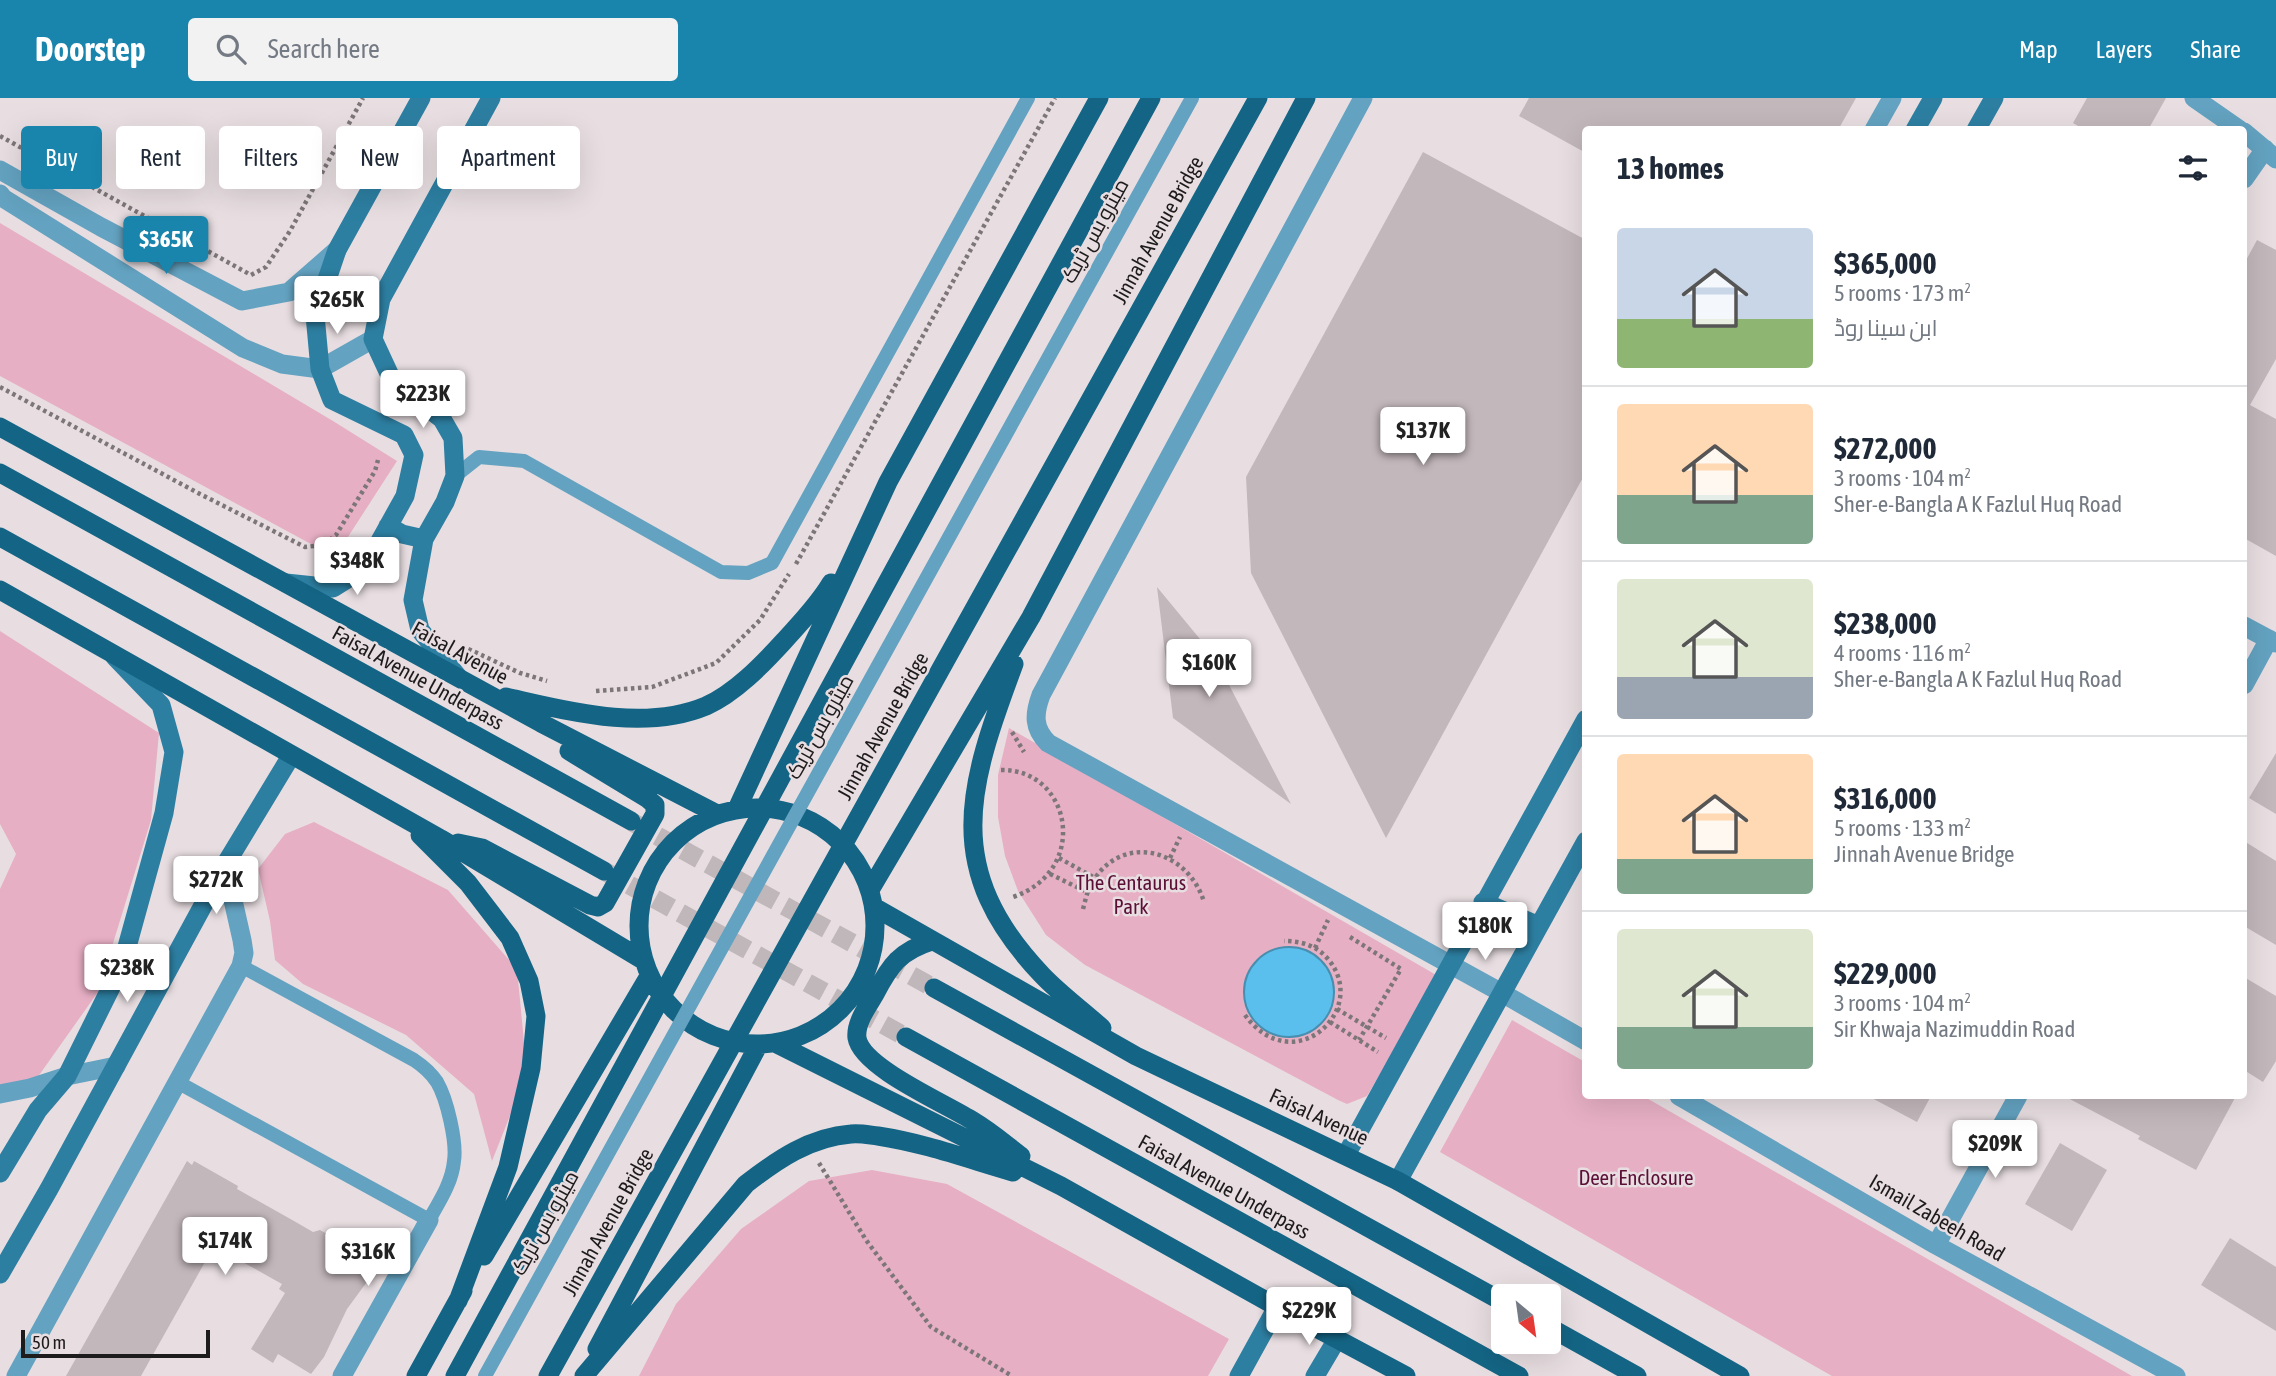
<!DOCTYPE html>
<html lang="en">
<head>
<meta charset="utf-8">
<style>
	:root { --surface:#fff; --page:#f2f2f3; --text:#1f2937; --muted:#747a83; --line:#e0e1e3; --accent:#1984ac }
	body { margin:0; font-family:"Asap Condensed",Cairo,sans-serif; background:var(--page); color:var(--text); height:100vh; display:flex; flex-direction:column; font-size:26px; white-space:nowrap }
	* { box-sizing:border-box; margin:0 }
	p { font-size:23px; color:var(--muted) }
	.icon { flex:none; width:38px; height:38px; fill:none; stroke:currentColor; stroke-width:2; stroke-linecap:round; stroke-linejoin:round }
	.map { position:relative; flex:1; overflow:hidden }
	.side { position:absolute; left:1582px; top:28px; width:665px; height:973px; display:flex; flex-direction:column; background:var(--surface); border-radius:7px; box-shadow:0 7px 28px #0002 }
	.side>* { flex:none }
	.banner { position:absolute; left:21px; top:28px; width:665px; height:63px; display:flex; gap:14px }
	.needle { width:46px; rotate:151deg }
	.tools { position:absolute; left:1491px; top:1186px; display:grid; gap:14px }
	.tools a { display:grid; place-items:center; width:70px; height:70px; border-radius:7px; background:var(--surface); box-shadow:0 7px 28px #0002; font-size:35px }
	.scale { position:absolute; left:21px; bottom:18px; width:189px; box-sizing:border-box; padding-left:7px; border:4px solid #1e1b1c; border-top:0; font-size:19px; line-height:24px; white-space:nowrap; color:#1e1b1c; -webkit-text-stroke:5px #e8dee1; paint-order:stroke }
	.price { position:absolute; translate:-50% -60px; padding:0 16px; border-radius:7px; background:#fff; color:#222; font-size:23px; line-height:46px; filter:drop-shadow(0 2px 4px #0008) }
	.price::after { content:''; position:absolute; left:50%; top:42px; width:21px; height:16px; margin-left:-10px; background:inherit; clip-path:polygon(0 0,100% 0,50% 100%) }
	.price.active { background:var(--accent); color:#fff }
	ul { padding:0; list-style:none }
	li { display:flex; align-items:center; gap:21px; height:175px; padding:0 35px }
	li+li { border-top:2px solid var(--line) }
	li span { display:grid; place-items:center; flex:none; width:196px; height:140px; border-radius:7px; color:#555 }
	li>.icon { margin-inline-start:auto }
	span .icon { width:84px; height:84px; fill:#fffc; stroke-width:1 }
	li b { font-size:30px }
	h2 { display:flex; justify-content:space-between; align-items:center; height:84px; padding:0 35px; font-size:30px }
	.chip { padding:0 24px; border-radius:7px; background:var(--surface); box-shadow:0 7px 28px #0002; font-size:24px; line-height:63px }
	.chip.active { background:var(--accent); color:#fff }
	header { display:flex; align-items:center; gap:42px; box-sizing:border-box; height:98px; padding:0 35px; background:var(--accent); color:#fff }
	header strong { font-size:33px }
	nav { display:flex; gap:38px; margin-inline-start:auto; font-size:24px }
	.search { width:490px; height:63px; background:var(--page); display:flex; align-items:center; gap:18px; box-sizing:border-box; padding:0 24px; border-radius:7px; color:var(--muted); font-size:26px }
	.map>svg:first-child { display:block }
	.green { fill:#e7afc4 }
	.water { fill:#5abfec; stroke:#488eae; stroke-width:2 }
	.building { fill:#c2b7bb }
	.lines { fill:none; stroke-linecap:round; stroke-linejoin:round }
	.primary-tunnel { stroke:#c0b7ba; stroke-width:19; stroke-dasharray:19 10; stroke-linecap:butt }
	.path { stroke:#7c7678; stroke-width:4.5; stroke-dasharray:3.5 3.5; stroke-linecap:butt }
	.service { stroke:#63a2c0; stroke-width:14 }
	.minor { stroke:#63a2c0; stroke-width:19 }
	.secondary { stroke:#2d7fa2; stroke-width:19 }
	.primary { stroke:#146585; stroke-width:19 }
	.service-bridge { stroke:#63a2c0; stroke-width:14 }
	.primary-bridge { stroke:#146585; stroke-width:19 }
	.labels { text-anchor:middle; stroke-width:5; stroke-linejoin:round; paint-order:stroke }
	.street-label { font-size:21px; fill:#1e1b1c; stroke:#e8dee1 }
	.park-label { font-size:21px; fill:#5b0e36; stroke:#e8dee1 }
</style>
</head>
<body>
<header>
<strong>Doorstep</strong>
<div class="search"><svg class="icon" aria-label="search" viewBox="0 0 24 24"><circle cx="10" cy="10" r="6"/><path d="M15 15l6 6"/></svg>Search here</div>
<nav><a>Map</a><a>Layers</a><a>Share</a></nav>
</header>
<div class="map">
<svg width="2276" height="1278" viewBox="0 0 2276 1278">
	<rect width="100%" height="100%" fill="#e8dee1"/>
	<path class="green" d="M0,125L333,323L397,363L335,459L0,278Z
		M0,533L159,635L151,722L98,894L30,990L0,996V791L16,756L0,726Z
		M1009,630L1438,878L1367,998L1347,1006L1338,1002L1085,867L1046,837L1018,793L1005,758L998,719V677Z
		M314,724L448,792L517,871L527,975L492,1063L474,996L406,937L303,886L275,862L270,823L258,771L285,736Z
		M1512,922L1585,964L1586,998H1643L2132,1278H1832L1440,1054Z
		M872,1072L947,1086L1229,1241L1208,1278H639L676,1206L741,1131L809,1083Z"/>
	<path class="water" d="M1244 894a45 45 0 1 1 90 0a45 45 0 1 1-90 0Z"/>
	<path class="building" d="M1529,0H1856L1838,32H1586V55L1519,18Z
		M2087,0H2166L2148,32H2085L2073,25Z
		M1423,54L1586,142V374L1386,740L1251,475L1246,379Z
		M2257,142L2276,152V261L2250,307L2276,321V458L2244,440V166Z
		M1157,489L1214,558L1291,706L1173,620Z
		M2276,655V716L2249,700Z
		M2244,743L2276,763V847L2244,828Z
		M2244,879L2276,898V963L2263,984L2244,972Z
		M1868,998H1931L1917,1024Z
		M2064,998H2236L2196,1072L2138,1041L2140,1038Z
		M2060,1045L2107,1072L2072,1133L2025,1106Z
		M187,1063L192,1067L194,1063L238,1088L237,1091L294,1123L313,1134L320,1132L371,1160L373,1168L369,1181L347,1211L324,1259L311,1276L278,1256L273,1265L251,1251L285,1195L279,1191L282,1186L214,1148L141,1278H66Z
		M2230,1140L2276,1169V1233L2201,1187Z"/>
	<g class="lines">
		<path class="primary-tunnel" d="M632,724L934,890
			M604,773L906,939"/>
		<path class="path" d="M0,38L251,177L266,169L290,133L363,0
			M0,289L200,396L305,449L323,447L336,437L375,373L378,362
			M796,466L1055,0
			M462,548L520,575L547,583
			M596,593L652,589L716,565L760,522L789,476
			M1012,634L1024,654
			M1001,672C1072,671 1090,773 1013,799
			M1059,760L1095,780
			M1170,760L1180,739
			M1050,776L1087,794
			M1083,811C1086,800 1088,789 1095,780C1127,734 1189,754 1204,804
			M1350,839L1401,871L1359,942
			M1315,850L1328,822
			M1337,911L1386,940
			M1245,917C1293,983 1371,912 1328,861C1317,848 1302,843 1284,843
			M1330,924L1378,954
			M819,1065L866,1142L931,1229L1012,1278"/>
		<path class="service" d="M455,378L479,359L524,363L721,474L748,475L772,465L1028,0
			M179,985L429,1122C439,1104 452,1085 454,1063C457,1044 447,1001 437,984C431,975 423,968 414,962L241,868"/>
		<path class="minor" d="M1363,0L1041,597C1034,616 1033,630 1048,645L1502,895L1586,943
			M2194,0L2240,32
			M1874,32L1892,0
			M2244,34L2276,61
			M0,72L101,129L242,203L289,194L337,152
			M2244,81L2265,51
			M0,96L3,100L243,250L282,266L320,271L373,241
			M2244,528L2276,545
			M2244,587L2269,541
			M0,996L30,990L67,978L116,968
			M1679,998L1936,1147L2176,1278
			M1936,1147L2018,998
			M16,1278L241,868L244,855L242,842L225,767
			M342,1278L429,1122"/>
		<path class="secondary" d="M1915,32L1933,0
			M1976,32L1994,0
			M388,428L402,436L424,441
			M286,485L333,490L365,470L405,398L414,357L404,337L332,302L320,271L315,217L337,152L421,0
			M458,579L420,532L413,502L424,441L445,404L455,378L453,340L442,321L392,282L373,241L381,201L491,0
			M1483,804L1539,828
			M1346,1057L1586,621
			M0,1075L38,1012L67,978L122,867L164,715L174,654L161,607L115,559
			M1398,1083L1586,743
			M0,1176L49,1091L225,767L291,658
			M1239,1278L1277,1209
			M1315,1278L1337,1241"/>
		<path class="primary" d="M0,329L541,625L717,716
			M0,375L631,723
			M0,439L604,773
			M0,492L441,741L643,862
			M1014,566C968,689 941,771 1042,877C1060,896 1082,912 1102,930
			M506,599C568,613 644,634 706,608C735,595 762,567 784,543C800,525 818,507 831,485
			M639 828a118 118 0 1 1 236 0a118 118 0 1 1-236 0Z
			M737,711L888,384L1099,0
			M420,737L468,785L510,840L529,883L536,918L531,970L508,1069L458,1203
			M458,745L482,750L590,807L598,809L605,805L655,716V707L648,701L569,653
			M870,792L1031,519L1306,0
			M874,809L1136,958L1398,1083L1740,1278
			M932,843C900,853 890,867 875,896C868,908 855,925 857,940C862,970 947,1006 973,1023C990,1033 1005,1046 1021,1058
			M934,890L1503,1204
			M906,939L1519,1278
			M775,945L1061,1088L1277,1209L1406,1278
			M484,1158L649,878
			M1549,1229L1637,1278
			M597,1251L759,946
			M416,1278L463,1193
			M584,1278L746,1086C777,1062 810,1039 851,1036C860,1035 869,1037 878,1038C924,1045 968,1061 1013,1074"/>
		<path class="service-bridge" d="M485,1278L1192,0"/>
		<path class="primary-bridge" d="M455,1278L1151,0
			M548,1278L1258,0"/>
	</g>
	<g class="labels">
		<g class="street-label">
			<text transform="translate(1158 132) rotate(-61)" y="7">Jinnah Avenue Bridge</text>
			<text transform="translate(1095 133) rotate(-61)" y="7">میٹرو بس ٹریک</text>
			<text transform="translate(460 555) rotate(29)" y="7">Faisal Avenue</text>
			<text transform="translate(418 580) rotate(29)" y="7">Faisal Avenue Underpass</text>
			<text transform="translate(883 628) rotate(-61)" y="7">Jinnah Avenue Bridge</text>
			<text transform="translate(820 629) rotate(-61)" y="7">میٹرو بس ٹریک</text>
			<text transform="translate(1319 1019) rotate(25)" y="7">Faisal Avenue</text>
			<text transform="translate(1224 1089) rotate(29)" y="7">Faisal Avenue Underpass</text>
			<text transform="translate(1937 1120) rotate(30)" y="7">Ismail Zabeeh Road</text>
			<text transform="translate(608 1124) rotate(-61)" y="7">Jinnah Avenue Bridge</text>
			<text transform="translate(545 1125) rotate(-61)" y="7">میٹرو بس ٹریک</text>
		</g>
		<g class="park-label">
			<text x="1131" y="792">The Centaurus<tspan x="1131" dy="24">Park</tspan></text>
			<text x="1636" y="1087">Deer Enclosure</text>
		</g>
	</g>
</svg>
<div class="tools">
<a><svg class="needle" viewBox="-14 -14 28 28"><path d="M0-13l5 13h-10z" fill="#e53935"/><path d="M0 13l5-13h-10z" fill="#747a83"/></svg></a>
</div>
<div class="scale">50 m</div>
<b class="price active" style="left:166px;top:178px">$365K</b>
<b class="price" style="left:337px;top:238px">$265K</b>
<b class="price" style="left:423px;top:332px">$223K</b>
<b class="price" style="left:1423px;top:369px">$137K</b>
<b class="price" style="left:357px;top:499px">$348K</b>
<b class="price" style="left:1209px;top:601px">$160K</b>
<b class="price" style="left:216px;top:818px">$272K</b>
<b class="price" style="left:1485px;top:864px">$180K</b>
<b class="price" style="left:127px;top:906px">$238K</b>
<b class="price" style="left:1995px;top:1082px">$209K</b>
<b class="price" style="left:225px;top:1179px">$174K</b>
<b class="price" style="left:368px;top:1190px">$316K</b>
<b class="price" style="left:1309px;top:1249px">$229K</b>
<div class="banner">
<a class="chip active">Buy</a>
<a class="chip">Rent</a>
<a class="chip">Filters</a>
<a class="chip">New</a>
<a class="chip">Apartment</a>
</div>
<section class="side">
<h2>13 homes<svg class="icon" aria-label="filters" viewBox="0 0 24 24"><path d="M4 7h16M4 17h16"/><circle cx="9" cy="7" r="2"/><circle cx="15" cy="17" r="2"/></svg></h2>
<ul>
<li><span style="background:linear-gradient(#c9d6e8 65%,#8fb573 0)"><svg class="icon" aria-label="home" viewBox="0 0 24 24"><path d="M3 11l9-7 9 7M6 9v11h12V9"/></svg></span><div><b>$365,000</b><p>5 rooms · 173 m²</p><p>ابن سینا روڈ</p></div></li>
<li><span style="background:linear-gradient(#ffd9b3 65%,#7fa58c 0)"><svg class="icon" aria-label="home" viewBox="0 0 24 24"><path d="M3 11l9-7 9 7M6 9v11h12V9"/></svg></span><div><b>$272,000</b><p>3 rooms · 104 m²</p><p>Sher-e-Bangla A K Fazlul Huq Road</p></div></li>
<li><span style="background:linear-gradient(#dfe7d0 70%,#9aa5b1 0)"><svg class="icon" aria-label="home" viewBox="0 0 24 24"><path d="M3 11l9-7 9 7M6 9v11h12V9"/></svg></span><div><b>$238,000</b><p>4 rooms · 116 m²</p><p>Sher-e-Bangla A K Fazlul Huq Road</p></div></li>
<li><span style="background:linear-gradient(#ffd9b3 75%,#7fa58c 0)"><svg class="icon" aria-label="home" viewBox="0 0 24 24"><path d="M3 11l9-7 9 7M6 9v11h12V9"/></svg></span><div><b>$316,000</b><p>5 rooms · 133 m²</p><p>Jinnah Avenue Bridge</p></div></li>
<li><span style="background:linear-gradient(#dfe7d0 70%,#7fa58c 0)"><svg class="icon" aria-label="home" viewBox="0 0 24 24"><path d="M3 11l9-7 9 7M6 9v11h12V9"/></svg></span><div><b>$229,000</b><p>3 rooms · 104 m²</p><p>Sir Khwaja Nazimuddin Road</p></div></li>
</ul>
</section>
</div>
</body>
</html>
